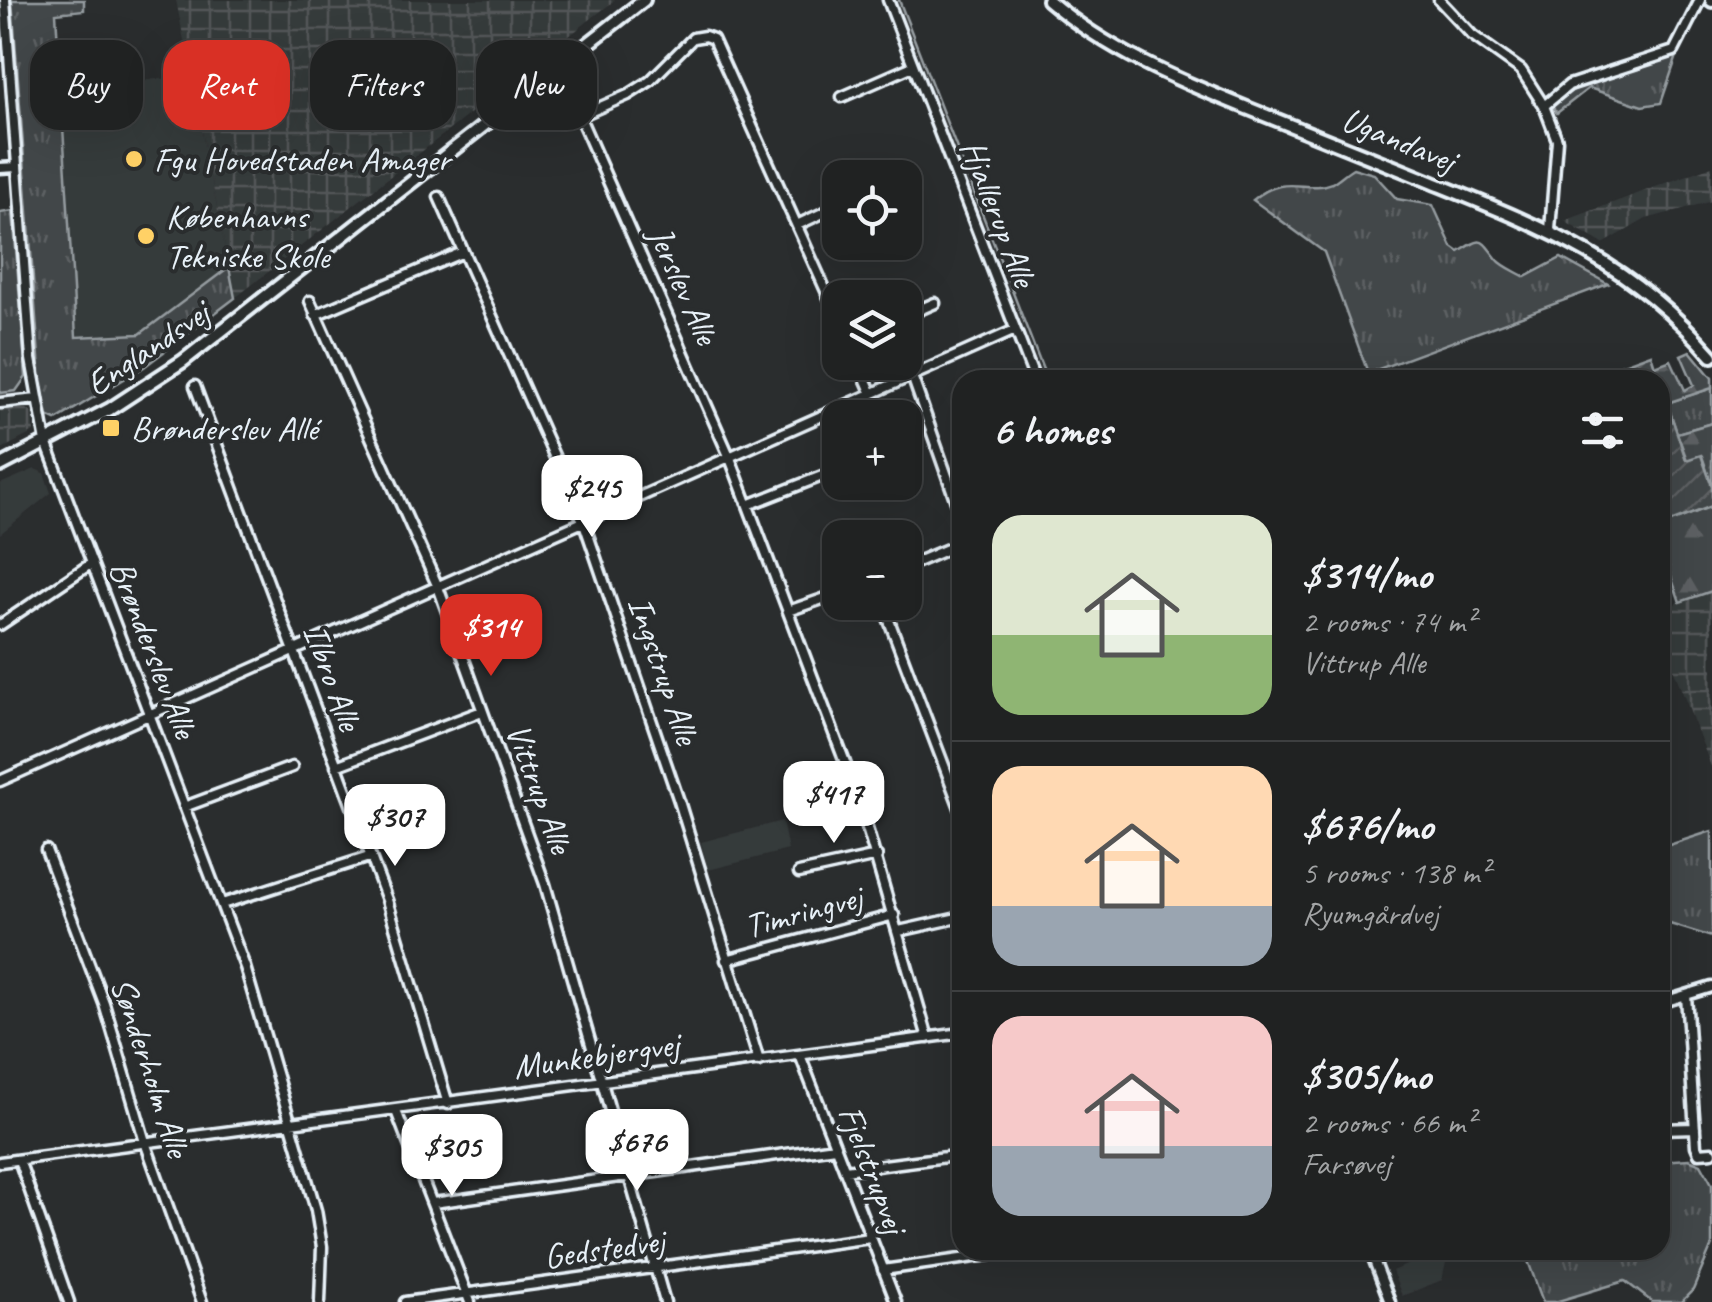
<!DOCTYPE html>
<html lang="en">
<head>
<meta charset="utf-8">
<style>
	:root { --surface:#202222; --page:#282a2a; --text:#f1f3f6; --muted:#a2a4a5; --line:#3d3f40; --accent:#d93025 }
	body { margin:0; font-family:Caveat,sans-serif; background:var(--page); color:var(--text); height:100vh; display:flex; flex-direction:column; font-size:38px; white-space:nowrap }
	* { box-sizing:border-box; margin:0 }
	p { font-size:32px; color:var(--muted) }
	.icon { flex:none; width:55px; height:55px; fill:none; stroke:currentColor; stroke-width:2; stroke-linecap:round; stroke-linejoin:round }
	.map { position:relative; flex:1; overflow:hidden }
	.panel { position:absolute; left:952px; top:370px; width:718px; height:890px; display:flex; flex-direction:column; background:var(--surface); border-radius:30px; box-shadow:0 10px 40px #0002,0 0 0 2px var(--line) }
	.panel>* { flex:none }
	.guide { position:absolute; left:30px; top:40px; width:772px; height:90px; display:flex; gap:20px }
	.fabs { position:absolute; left:822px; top:160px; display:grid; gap:20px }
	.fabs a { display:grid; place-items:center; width:100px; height:100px; border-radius:20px; background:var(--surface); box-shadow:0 10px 40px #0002,0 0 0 2px var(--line); font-size:50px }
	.price { position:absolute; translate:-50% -85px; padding:0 22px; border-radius:20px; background:#fff; color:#222; font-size:32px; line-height:65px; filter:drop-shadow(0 2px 5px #0008) }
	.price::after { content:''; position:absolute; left:50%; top:60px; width:30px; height:22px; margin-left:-15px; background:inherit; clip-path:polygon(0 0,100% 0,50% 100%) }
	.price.selected { background:var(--accent); color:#fff }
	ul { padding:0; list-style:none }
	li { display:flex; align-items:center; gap:30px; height:250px; padding:0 40px }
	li+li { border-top:2px solid var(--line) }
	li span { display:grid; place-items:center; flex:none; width:280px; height:200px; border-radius:30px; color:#555 }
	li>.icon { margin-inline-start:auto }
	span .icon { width:120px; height:120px; fill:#fffc; stroke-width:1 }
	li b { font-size:42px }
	h2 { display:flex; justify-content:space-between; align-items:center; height:120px; padding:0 40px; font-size:42px }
	.chip { padding:0 35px; border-radius:30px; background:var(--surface); box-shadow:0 10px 40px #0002,0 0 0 2px var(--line); font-size:35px; line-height:90px }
	.chip.selected { background:var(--accent); color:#fff }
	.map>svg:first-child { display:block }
	.built { fill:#363a3b }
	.industrial { fill:url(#industrial-grid) }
	.grass { fill:url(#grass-tufts); stroke:#959ca0; stroke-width:2.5 }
	.forest { fill:url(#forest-firs); stroke:#959ca0; stroke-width:2.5 }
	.garden { fill:url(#garden-furrows); stroke:#959ca0; stroke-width:2.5 }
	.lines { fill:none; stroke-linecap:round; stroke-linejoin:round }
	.stream { stroke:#989fa3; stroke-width:2.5 }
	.street-casing { stroke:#e8f1f8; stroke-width:15 }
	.secondary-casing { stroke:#e8f1f8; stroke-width:18 }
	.street { stroke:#2a2d2e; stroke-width:8 }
	.secondary { stroke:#2a2d2e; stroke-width:10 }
	.poi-dot { fill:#ffd166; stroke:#2a2d2e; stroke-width:4 }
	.labels { text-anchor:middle; stroke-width:8; stroke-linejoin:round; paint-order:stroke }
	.street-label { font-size:35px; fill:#e8f1f8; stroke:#2a2d2e }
	.poi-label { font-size:35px; fill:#e8f1f8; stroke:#2a2d2e; text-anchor:start }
</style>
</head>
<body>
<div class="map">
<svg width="1712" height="1302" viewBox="0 0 1712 1302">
	<defs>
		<pattern id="industrial-grid" width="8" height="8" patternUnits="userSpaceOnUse" patternTransform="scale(2.5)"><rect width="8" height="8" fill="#363a3b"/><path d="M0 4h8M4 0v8" fill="none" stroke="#535758"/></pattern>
		<pattern id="grass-tufts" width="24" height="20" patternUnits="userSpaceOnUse" patternTransform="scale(2.5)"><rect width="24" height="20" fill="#424648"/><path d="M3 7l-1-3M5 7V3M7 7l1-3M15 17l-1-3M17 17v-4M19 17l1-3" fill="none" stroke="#5d6163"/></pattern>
		<pattern id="forest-firs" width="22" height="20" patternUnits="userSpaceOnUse" patternTransform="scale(2.5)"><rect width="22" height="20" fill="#424648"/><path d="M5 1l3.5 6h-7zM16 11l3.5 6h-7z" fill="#5d6163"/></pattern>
		<pattern id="garden-furrows" width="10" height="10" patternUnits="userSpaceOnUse" patternTransform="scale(2.5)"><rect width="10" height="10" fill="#424648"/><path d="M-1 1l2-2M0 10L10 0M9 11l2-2" fill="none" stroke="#5d6163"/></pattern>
	</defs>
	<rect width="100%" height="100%" fill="#2a2d2e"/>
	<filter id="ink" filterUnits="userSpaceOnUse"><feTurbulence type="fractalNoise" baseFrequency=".01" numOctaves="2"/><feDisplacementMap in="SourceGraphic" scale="20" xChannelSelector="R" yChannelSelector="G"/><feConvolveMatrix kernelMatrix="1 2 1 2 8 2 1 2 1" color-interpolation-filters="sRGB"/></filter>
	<g filter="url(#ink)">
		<path class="built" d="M191,77L229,267L140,334L76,338L61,85Z
			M35,469L44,473L51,493L0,534V484Z
			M782,821L788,850L708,870L701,842Z
			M1413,1250H1449L1442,1280L1402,1296L1392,1271L1416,1261Z"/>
		<path class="industrial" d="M176,0H615L235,298Z
			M1712,166V201L1646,219L1603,244L1564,221Z
			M25,407L32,413L34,432L0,450V410Z
			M1712,591V769L1660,634V609Z"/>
		<path class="grass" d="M12,0H84V10L56,13L76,337L140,334L229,267L235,298L144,367L56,420L47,416L42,397Z
			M1679,50L1661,103L1642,106L1589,88L1557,113L1551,105C1587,76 1630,69 1673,57Z
			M1353,168L1374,174L1397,199L1433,205L1452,247L1459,252C1484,236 1480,238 1497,259C1502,266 1517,272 1525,277L1561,258L1608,284L1368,373L1324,252L1253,200C1286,172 1305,194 1332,183C1339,179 1346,172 1353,168Z
			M13,211L26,377L16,391L0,393V213Z
			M1712,388V423L1677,433L1667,403Z
			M1712,831V937L1660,921V848Z
			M1689,1159L1701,1164L1712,1184V1245L1693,1290L1681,1302H1652L1625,1281L1555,1302H1543L1524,1250H1660V1161Z"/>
		<path class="forest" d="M1690,351L1712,378V388L1667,403L1655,366L1671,360L1685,390L1694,385L1681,355Z
			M1712,423V486L1702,456L1687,460L1677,433Z
			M1712,506V591L1680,602L1660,545V526Z"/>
		<path class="garden" d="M1651,354L1659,380H1580Z
			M1660,382L1686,460L1701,455L1712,486V506L1660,526Z"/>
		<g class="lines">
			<path class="stream" d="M899,0L1047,380"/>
			<defs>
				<path id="street" d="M5,0L31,359L46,442L245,967L316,1210L322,1247L320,1302
					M888,0L1035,380
					M1439,0L1472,35L1521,70L1544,106L1557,140L1550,230
					M567,88L730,458L858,797L928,1038
					M842,97L913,66
					M1544,106L1569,85L1674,51L1700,0
					M580,116L628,95L650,81L693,38L705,36L713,39L840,322
					M0,168L17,167
					M439,197L584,523L679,801L759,1061
					M797,225L840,205
					M310,301L438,587L545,884L665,1302
					M315,315L463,252
					M905,316L935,303
					M858,362L872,394
					M912,376L962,519
					M195,386L387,900L448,1104
					M0,403L37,399
					M748,505L840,469
					M905,567L962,543
					M882,602L962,813
					M788,611L840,593
					M0,625L92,563
					M336,766L482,711
					M0,781L1015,330
					M184,807L292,767
					M46,850L104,1003L145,1142L202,1302
					M799,873L877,856
					M222,904L369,857
					M899,931L962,917
					M726,960L894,915
					M1686,995L1696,1146L1699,1153L1712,1152
					M1660,1003L1712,987
					M800,1055L896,1302
					M396,1111L470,1302
					M1660,1129L1695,1128
					M19,1160L69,1302
					M0,1162L962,1033
					M845,1170L962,1155
					M433,1203L835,1147
					M1370,1250L1390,1302
					M883,1270L1024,1250
					M405,1302L870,1238"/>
				<path id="secondary" d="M1048,0C1108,51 1175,79 1247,108C1309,133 1370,157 1431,182C1545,228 1629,260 1712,356
					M1711,0L1712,1
					M0,466L110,409L183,361L644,0"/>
			</defs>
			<use href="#street" class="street-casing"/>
			<use href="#secondary" class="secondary-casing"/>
			<use href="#street" class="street"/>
			<use href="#secondary" class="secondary"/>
		</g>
	</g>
	<g class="poi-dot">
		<circle cx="134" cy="159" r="10"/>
		<circle cx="146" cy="236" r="10"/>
		<rect x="101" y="418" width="20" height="20" rx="5"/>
	</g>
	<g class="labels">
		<g class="street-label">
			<text transform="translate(1399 139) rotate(22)" y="12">Ugandavej</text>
			<text transform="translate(999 213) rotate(69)" y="12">Hjallerup Alle</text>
			<text transform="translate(684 285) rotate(66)" y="12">Jerslev Alle</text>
			<text transform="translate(147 348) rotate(-34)" y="12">Englandsvej</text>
			<text transform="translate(154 649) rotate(69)" y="12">Brønderslev Alle</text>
			<text transform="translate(664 670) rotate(71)" y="12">Ingstrup Alle</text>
			<text transform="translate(333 677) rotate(70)" y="12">Ilbro Alle</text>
			<text transform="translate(540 788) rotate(70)" y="12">Vittrup Alle</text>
			<text transform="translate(803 911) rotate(-15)" y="12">Timringvej</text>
			<text transform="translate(596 1055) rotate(-8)" y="12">Munkebjergvej</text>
			<text transform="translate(151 1067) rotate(72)" y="12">Sønderholm Alle</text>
			<text transform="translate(873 1169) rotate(69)" y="12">Fjelstrupvej</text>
			<text transform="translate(604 1248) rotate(-8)" y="12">Gedstedvej</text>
		</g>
		<g class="poi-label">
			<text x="154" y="171">Fgu Hovedstaden Amager</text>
			<text x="166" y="228">Københavns<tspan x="166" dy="40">Tekniske Skole</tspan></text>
			<text x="131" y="440">Brønderslev Allé</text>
		</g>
	</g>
</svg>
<div class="fabs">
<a><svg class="icon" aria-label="locate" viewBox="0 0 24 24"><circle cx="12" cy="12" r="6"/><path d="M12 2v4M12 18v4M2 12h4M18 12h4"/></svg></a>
<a><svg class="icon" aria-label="layers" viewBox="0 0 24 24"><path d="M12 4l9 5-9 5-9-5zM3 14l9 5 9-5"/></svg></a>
<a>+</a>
<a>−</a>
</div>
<b class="price" style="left:592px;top:540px">$245</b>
<b class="price selected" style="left:491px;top:679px">$314</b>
<b class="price" style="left:834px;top:846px">$417</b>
<b class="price" style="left:395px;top:869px">$307</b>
<b class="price" style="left:637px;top:1194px">$676</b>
<b class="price" style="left:452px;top:1199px">$305</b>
<div class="guide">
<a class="chip">Buy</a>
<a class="chip selected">Rent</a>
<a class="chip">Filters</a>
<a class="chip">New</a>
</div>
<section class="panel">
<h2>6 homes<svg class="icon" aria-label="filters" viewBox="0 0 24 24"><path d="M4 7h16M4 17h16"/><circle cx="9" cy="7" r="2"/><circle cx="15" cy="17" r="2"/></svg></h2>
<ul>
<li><span style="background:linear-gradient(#dfe7d0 60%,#8fb573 0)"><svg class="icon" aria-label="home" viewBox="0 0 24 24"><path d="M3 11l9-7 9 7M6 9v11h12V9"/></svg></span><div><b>$314/mo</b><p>2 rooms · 74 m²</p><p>Vittrup Alle</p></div></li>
<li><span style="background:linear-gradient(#ffd9b3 70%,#9aa5b1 0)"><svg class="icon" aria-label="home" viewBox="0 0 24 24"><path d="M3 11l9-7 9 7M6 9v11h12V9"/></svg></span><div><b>$676/mo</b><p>5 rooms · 138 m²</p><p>Ryumgårdvej</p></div></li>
<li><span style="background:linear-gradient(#f6c9c9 65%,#9aa5b1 0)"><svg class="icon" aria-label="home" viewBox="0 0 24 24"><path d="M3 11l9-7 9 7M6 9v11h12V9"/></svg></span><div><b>$305/mo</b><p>2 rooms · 66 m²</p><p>Farsøvej</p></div></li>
</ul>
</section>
</div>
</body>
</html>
